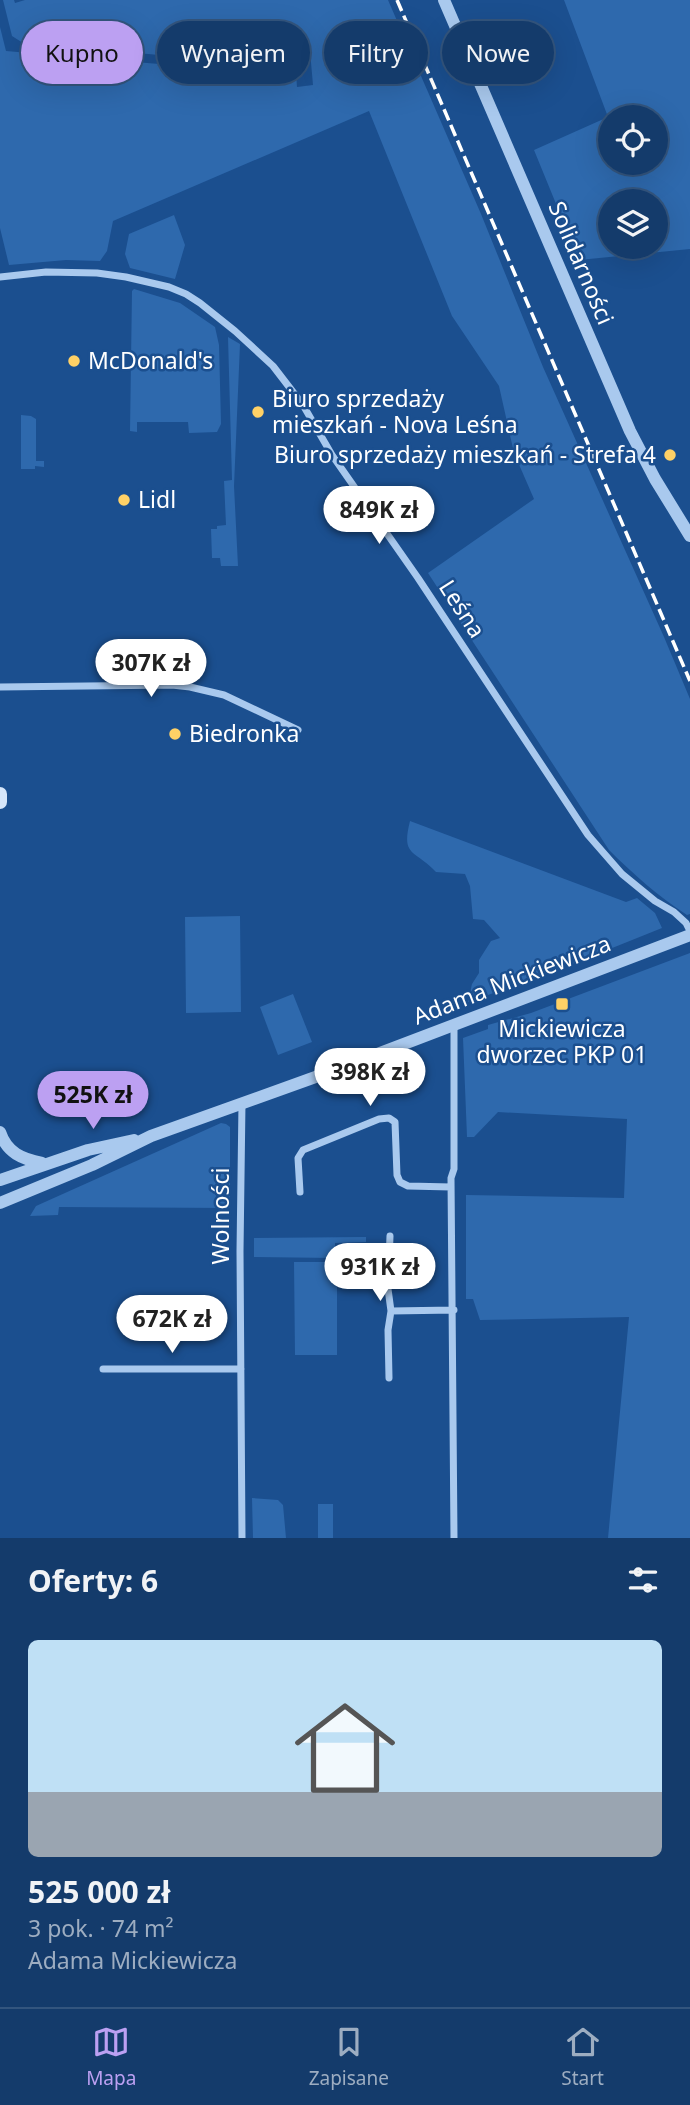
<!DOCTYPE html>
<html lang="pl">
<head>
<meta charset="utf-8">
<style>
	:root { --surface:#143b6b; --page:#1d4271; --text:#f1f3f6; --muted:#9dadc1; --line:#33557e; --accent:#bca0f2 }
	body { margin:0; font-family:"Noto Sans",sans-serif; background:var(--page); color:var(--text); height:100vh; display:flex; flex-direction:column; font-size:26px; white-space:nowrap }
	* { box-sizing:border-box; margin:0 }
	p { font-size:23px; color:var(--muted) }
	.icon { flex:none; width:38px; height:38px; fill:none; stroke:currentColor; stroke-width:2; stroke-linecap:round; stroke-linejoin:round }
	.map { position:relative; height:1538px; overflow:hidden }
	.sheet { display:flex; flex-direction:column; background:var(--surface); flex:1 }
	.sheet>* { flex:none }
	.top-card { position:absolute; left:21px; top:21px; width:649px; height:63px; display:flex; gap:14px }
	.fabs { position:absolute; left:598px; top:105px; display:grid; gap:14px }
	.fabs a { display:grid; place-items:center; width:70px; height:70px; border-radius:50%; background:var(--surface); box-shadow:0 7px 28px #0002,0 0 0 2px var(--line); font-size:35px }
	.price { position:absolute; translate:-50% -60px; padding:0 16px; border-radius:24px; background:#fff; color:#222; font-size:23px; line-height:46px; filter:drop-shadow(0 2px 4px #0008) }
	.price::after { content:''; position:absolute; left:50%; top:42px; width:21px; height:16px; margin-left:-10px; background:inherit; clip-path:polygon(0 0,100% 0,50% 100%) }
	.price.selected { background:var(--accent); color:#111 }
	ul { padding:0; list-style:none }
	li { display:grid; align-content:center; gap:14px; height:371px; padding:0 28px }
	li+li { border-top:2px solid var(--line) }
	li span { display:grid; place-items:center; height:217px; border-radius:10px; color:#555 }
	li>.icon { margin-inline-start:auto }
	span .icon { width:126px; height:126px; fill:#fffc; stroke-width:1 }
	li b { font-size:30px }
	h2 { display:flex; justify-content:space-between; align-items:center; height:84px; padding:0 28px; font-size:30px }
	.chip { padding:0 24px; border-radius:32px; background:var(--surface); box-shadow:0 7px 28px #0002,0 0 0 2px var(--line); font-size:24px; line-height:63px }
	.chip.selected { background:var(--accent); color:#111 }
	.tabs { display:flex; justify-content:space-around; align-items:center; height:98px; border-top:2px solid var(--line); background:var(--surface); font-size:19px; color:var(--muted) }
	.tabs a { display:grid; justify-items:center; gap:4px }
	.tabs .selected { color:var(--accent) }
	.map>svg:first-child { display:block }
	.green { fill:#2e69ad; fill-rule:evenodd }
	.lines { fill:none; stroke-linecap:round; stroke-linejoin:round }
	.minor { stroke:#a9c9ee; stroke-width:7 }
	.tertiary { stroke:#a9c9ee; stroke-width:12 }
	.secondary { stroke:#d6e6fa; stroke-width:14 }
	.rail { stroke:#fff; stroke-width:3.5; stroke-dasharray:12 5; stroke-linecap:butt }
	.poi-dot { fill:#ffd166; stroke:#1b4f8f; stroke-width:2.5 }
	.labels { text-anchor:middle; stroke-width:5; stroke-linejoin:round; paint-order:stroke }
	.street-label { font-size:23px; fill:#fff; stroke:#1b4f8f }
	.poi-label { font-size:23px; fill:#fff; stroke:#1b4f8f; text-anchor:start }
</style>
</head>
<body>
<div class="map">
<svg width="690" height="1538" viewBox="0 0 690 1538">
	<rect width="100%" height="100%" fill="#1b4f8f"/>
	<path class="green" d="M3,0H14L15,3L25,0H388L481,214L543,367L664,637L690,699V914L687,915C658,896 633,874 609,850L428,573L534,499L514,453L499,386L452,316L369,111L113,221L107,251L100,261L66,260L9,265L0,228V27L6,51L276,74L296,73L297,87L313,85L309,40L284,42L285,64L272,65L23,43L12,36Z
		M564,0H690V249L579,260L534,150L608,117ZM611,117H656V163H611ZM611,201H656V247H611Z
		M174,215L185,245L175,279L130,268L125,254L129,234Z
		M134,289L180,303L215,327L219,345L221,424L217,432L189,433L188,422H137V432L130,431L132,291Z
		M228,337L240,344L234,486L238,566H221L220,558H212L211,529H217V526L226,525L224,481L232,480Z
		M21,415L31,416L36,419V461H44V467L35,466V469H21Z
		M410,821L626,902L637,898L655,913L662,928L550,973L468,1002L472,984L479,973V960L491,941L500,938L484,920L473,919L470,886L465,874L436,872C414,849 401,857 410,821Z
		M240,916L241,1012L186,1013L185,917Z
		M690,953V1538H608L629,1317L480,1320L473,1299H466V1195L624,1198L627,1119L498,1112L474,1137H467L463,1038L488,1029V1025L531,1013Z
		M293,994L312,1042L278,1055L260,1007Z
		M221,1123L226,1124L230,1127V1208L59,1207L58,1215L30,1216L36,1206Z
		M366,1237V1242L335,1243V1258L254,1257V1238Z
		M294,1262H337V1355H295Z
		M252,1498L278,1500L283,1505L286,1538H253Z
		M318,1504H333V1538H318Z"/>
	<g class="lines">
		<path class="minor" d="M0,277L46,272L97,273L126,277L169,287L186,294L200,303L235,331L273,366L303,405L332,455L418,578L588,835L622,874L655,901L674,912L686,923L690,931
			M0,687L172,685L190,687L224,695L298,730
			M454,1025V1169L451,1178L454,1538
			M300,1192L298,1158L303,1150L379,1119L389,1118L395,1122L397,1175L400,1182L408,1186L451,1187
			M390,1236L388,1289L391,1311
			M103,1369H241
			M389,1378L388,1330L391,1311L454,1310
			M242,1538L240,1251L242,1103"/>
		<path class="tertiary" d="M444,0L630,431L655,479L690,536
			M0,1132C7,1153 22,1159 42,1163
			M0,1180L88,1150L134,1140
			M0,1203L92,1165L151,1136L346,1066L690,935"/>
		<path class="secondary" d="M0,794V802"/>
		<path class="rail" d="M397,0L690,681"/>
	</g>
	<g class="poi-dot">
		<circle cx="74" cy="361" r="7"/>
		<circle cx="258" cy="412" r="7"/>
		<circle cx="670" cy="455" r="7"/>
		<circle cx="124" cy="500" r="7"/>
		<circle cx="175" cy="734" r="7"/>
		<rect x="555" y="997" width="14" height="14" rx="3.5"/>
	</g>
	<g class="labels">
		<g class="street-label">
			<text transform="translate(581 263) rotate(67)" y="8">Solidarności</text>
			<text transform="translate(462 609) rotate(57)" y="8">Leśna</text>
			<text transform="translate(512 980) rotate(-21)" y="8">Adama Mickiewicza</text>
			<text transform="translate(221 1216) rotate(-90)" y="8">Wolności</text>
		</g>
		<g class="poi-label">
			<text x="88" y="369">McDonald's</text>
			<text x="272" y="407">Biuro sprzedaży<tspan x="272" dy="26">mieszkań - Nova Leśna</tspan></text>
			<text x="656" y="463" text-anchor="end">Biuro sprzedaży mieszkań - Strefa 4</text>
			<text x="138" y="508">Lidl</text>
			<text x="189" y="742">Biedronka</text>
			<text x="562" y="1037" text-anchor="middle">Mickiewicza<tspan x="562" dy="26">dworzec PKP 01</tspan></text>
		</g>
	</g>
</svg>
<div class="fabs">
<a><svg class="icon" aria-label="locate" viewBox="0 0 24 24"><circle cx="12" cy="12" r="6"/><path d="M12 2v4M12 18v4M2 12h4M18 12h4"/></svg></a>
<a><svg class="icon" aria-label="layers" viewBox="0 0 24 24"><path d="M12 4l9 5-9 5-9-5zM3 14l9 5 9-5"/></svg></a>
</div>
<b class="price" style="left:379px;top:546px">849K zł</b>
<b class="price" style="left:151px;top:699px">307K zł</b>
<b class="price" style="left:370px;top:1108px">398K zł</b>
<b class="price selected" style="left:93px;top:1131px">525K zł</b>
<b class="price" style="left:380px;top:1303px">931K zł</b>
<b class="price" style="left:172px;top:1355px">672K zł</b>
<div class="top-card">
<a class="chip selected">Kupno</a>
<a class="chip">Wynajem</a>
<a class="chip">Filtry</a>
<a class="chip">Nowe</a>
</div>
</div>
<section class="sheet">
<h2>Oferty: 6<svg class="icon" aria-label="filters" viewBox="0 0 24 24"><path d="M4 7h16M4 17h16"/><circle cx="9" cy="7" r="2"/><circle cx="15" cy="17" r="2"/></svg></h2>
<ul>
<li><span style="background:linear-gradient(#bfe0f5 70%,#9aa5b1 0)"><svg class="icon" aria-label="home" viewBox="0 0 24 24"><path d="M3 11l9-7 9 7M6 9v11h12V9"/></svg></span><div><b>525 000 zł</b><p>3 pok. · 74 m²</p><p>Adama Mickiewicza</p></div></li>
</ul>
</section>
<nav class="tabs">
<a class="selected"><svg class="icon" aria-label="map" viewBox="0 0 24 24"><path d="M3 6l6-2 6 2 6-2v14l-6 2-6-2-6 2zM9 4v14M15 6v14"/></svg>Mapa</a>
<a><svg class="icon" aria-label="saved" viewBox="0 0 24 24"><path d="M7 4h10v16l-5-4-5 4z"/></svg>Zapisane</a>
<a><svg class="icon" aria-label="home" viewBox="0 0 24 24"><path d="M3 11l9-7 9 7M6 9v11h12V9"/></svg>Start</a>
</nav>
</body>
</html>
